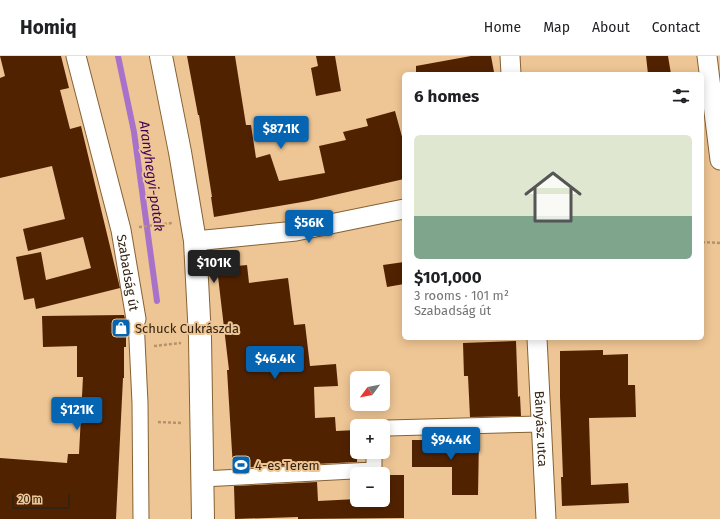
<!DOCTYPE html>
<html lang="en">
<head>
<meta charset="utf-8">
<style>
	:root { --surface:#fff; --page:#f2f2f2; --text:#202124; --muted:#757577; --line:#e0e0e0; --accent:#0565b2 }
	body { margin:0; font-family:"Fira Sans",sans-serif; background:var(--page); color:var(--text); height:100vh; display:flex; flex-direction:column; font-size:15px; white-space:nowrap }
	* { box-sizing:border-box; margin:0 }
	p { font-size:13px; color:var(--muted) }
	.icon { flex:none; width:22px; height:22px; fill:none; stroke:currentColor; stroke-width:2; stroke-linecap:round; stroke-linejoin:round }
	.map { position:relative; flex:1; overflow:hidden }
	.drawer { position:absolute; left:402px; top:16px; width:302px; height:268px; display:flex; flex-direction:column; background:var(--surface); border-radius:6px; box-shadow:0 2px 10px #0003 }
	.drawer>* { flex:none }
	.needle { width:26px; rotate:238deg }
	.tools { position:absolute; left:350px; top:315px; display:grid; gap:8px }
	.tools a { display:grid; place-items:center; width:40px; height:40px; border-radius:6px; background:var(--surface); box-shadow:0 2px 10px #0003; font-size:20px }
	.scale { position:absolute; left:12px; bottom:10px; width:58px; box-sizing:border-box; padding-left:4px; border:2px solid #332310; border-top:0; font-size:11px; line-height:14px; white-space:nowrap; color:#332310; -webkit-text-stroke:3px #eec594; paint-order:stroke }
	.price { position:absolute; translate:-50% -34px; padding:0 9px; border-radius:4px; background:var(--accent); color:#fff; font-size:13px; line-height:26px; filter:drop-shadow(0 1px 2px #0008) }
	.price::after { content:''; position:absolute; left:50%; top:24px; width:12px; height:9px; margin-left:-6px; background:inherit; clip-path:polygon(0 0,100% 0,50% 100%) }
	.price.selected { background:#222; color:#fff }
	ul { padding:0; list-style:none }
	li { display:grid; align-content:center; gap:8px; height:212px; padding:0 12px }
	li span { display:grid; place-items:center; height:124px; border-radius:6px; color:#555 }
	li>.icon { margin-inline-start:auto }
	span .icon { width:72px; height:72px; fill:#fffc; stroke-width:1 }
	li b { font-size:17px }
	h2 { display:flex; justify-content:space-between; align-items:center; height:48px; padding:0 12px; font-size:17px }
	header { display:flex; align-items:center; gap:24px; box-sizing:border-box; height:56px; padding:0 20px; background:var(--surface); border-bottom:1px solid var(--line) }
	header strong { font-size:19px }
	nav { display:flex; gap:22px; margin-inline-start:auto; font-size:14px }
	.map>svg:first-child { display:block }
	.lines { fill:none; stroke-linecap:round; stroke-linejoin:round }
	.stream { stroke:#a872ca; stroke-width:6 }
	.building { fill:#512200 }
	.pedestrian-casing { stroke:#866234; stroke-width:17 }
	.minor-casing { stroke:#866234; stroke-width:21 }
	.secondary-casing { stroke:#866234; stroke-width:24 }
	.path { stroke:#b4936b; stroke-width:2.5; stroke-dasharray:3 2; stroke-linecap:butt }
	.pedestrian { stroke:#fff; stroke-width:15 }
	.minor { stroke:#fff; stroke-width:19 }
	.secondary { stroke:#fff; stroke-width:22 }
	.labels { text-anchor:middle; stroke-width:4; stroke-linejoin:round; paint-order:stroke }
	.street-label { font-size:13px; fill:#332310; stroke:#eec594 }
	.poi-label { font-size:13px; fill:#332310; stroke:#eec594; text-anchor:start }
	.water-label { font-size:14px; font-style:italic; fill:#3e0458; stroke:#eec594 }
</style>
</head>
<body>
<header>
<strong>Homiq</strong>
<nav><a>Home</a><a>Map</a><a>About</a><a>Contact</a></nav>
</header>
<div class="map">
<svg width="720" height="463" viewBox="0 0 720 463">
	<rect width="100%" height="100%" fill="#eec594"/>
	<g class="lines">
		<path class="stream" d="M118,0L134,76L157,245"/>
	</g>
	<path class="building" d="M0,0H61L69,32L60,34L70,73L81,70L120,232L36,253L34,242L24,244L16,201L41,196L46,224L91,212L83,181L28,195L23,173L65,163L52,110L0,122V22L5,20Z
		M187,0H235L246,69H251L256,102L270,98L279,125L325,117L319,90L346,84L343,76L368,70L366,63L395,55L404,88V123L308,145L214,161L211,141H212L199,59H198Z
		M316,0H335L341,35L316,40L311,12L318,10Z
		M471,0H491L494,16L481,18H416V10Z
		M646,0H668L671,18H648Z
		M404,206V228L387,231L383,209Z
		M247,209L249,227L288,222L294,269L305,268L310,310L336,308L338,330L314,331L315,362L335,361L336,375L357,374V406L233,412L227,314H229L217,212Z
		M124,259L126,266V291H124V322H123L116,463H0V402L67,407L68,398H79L83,321H77V290L43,291L42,260Z
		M516,285L518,341L520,340L521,360L470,361L468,320H464L463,287Z
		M603,294V299L628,298V329H635L636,361L589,362L591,429L628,427L629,447L562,450L561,421H563L560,341V295Z
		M453,382H479L478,439H452V411H412V384H453Z
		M383,419H404V462L298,463V461L235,463L234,430L317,426L318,445L357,443L383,444Z"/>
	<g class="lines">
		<defs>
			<path id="pedestrian" d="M136,263L140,347L141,463
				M383,374L388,372L541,368
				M202,423L372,414L374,412V396"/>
			<g id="minor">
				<path id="s1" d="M76,0L121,174L136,263"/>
				<path d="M510,0L511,18"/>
				<path d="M707,0L720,104"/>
				<path d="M195,185L296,175L404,153"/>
				<path id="s2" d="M537,282L546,463"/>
			</g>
			<path id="secondary" d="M161,0L180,96L195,185L200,282L203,463"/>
		</defs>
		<use href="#pedestrian" class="pedestrian-casing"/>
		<use href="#minor" class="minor-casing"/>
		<use href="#secondary" class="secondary-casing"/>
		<path class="path" d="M139,171L172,167
			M702,186L720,187
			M154,290L181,287
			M158,366L181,367"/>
		<use href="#pedestrian" class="pedestrian"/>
		<use href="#minor" class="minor"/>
		<use href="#secondary" class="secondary"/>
	</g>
	<defs>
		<symbol id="shop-square" viewBox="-11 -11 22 22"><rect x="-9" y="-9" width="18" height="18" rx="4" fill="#0565b2" stroke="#eec594"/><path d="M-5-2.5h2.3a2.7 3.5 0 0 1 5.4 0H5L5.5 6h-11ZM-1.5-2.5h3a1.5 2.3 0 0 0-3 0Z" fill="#fff"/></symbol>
		<symbol id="stadium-square" viewBox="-11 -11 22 22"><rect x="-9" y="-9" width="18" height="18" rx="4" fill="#0565b2" stroke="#eec594"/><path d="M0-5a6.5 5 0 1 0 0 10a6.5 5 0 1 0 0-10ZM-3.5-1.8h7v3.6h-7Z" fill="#fff"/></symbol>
	</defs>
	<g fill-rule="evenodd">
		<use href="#shop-square" x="110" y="261" width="22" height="22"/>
		<use href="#stadium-square" x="230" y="398" width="22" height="22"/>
	</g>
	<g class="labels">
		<g class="street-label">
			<text dy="5" stroke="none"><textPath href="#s1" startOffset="223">Szabadság út</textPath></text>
			<text dy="5" stroke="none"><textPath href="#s2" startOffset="91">Bányász utca</textPath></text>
		</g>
		<g class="poi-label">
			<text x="135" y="277">Schuck Cukrászda</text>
			<text x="255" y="414">4-es Terem</text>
		</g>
		<g class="water-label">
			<text transform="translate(152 120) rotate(82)" y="5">Aranyhegyi-patak</text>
		</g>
	</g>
</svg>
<div class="tools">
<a><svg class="needle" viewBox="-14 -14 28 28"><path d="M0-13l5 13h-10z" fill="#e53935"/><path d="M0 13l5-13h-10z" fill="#757577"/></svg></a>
<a>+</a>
<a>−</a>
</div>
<div class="scale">20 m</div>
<b class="price" style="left:281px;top:94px">$87.1K</b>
<b class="price" style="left:309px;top:188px">$56K</b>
<b class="price selected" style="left:214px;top:228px">$101K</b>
<b class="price" style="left:275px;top:324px">$46.4K</b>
<b class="price" style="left:77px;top:375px">$121K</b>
<b class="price" style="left:451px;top:405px">$94.4K</b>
<section class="drawer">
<h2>6 homes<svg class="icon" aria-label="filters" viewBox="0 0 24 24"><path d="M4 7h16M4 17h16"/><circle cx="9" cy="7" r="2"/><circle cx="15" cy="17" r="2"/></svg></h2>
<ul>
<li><span style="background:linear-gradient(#dfe7d0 65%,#7fa58c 0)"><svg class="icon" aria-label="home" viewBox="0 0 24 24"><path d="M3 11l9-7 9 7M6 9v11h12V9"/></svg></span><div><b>$101,000</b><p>3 rooms · 101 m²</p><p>Szabadság út</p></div></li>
</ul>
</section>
</div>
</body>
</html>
